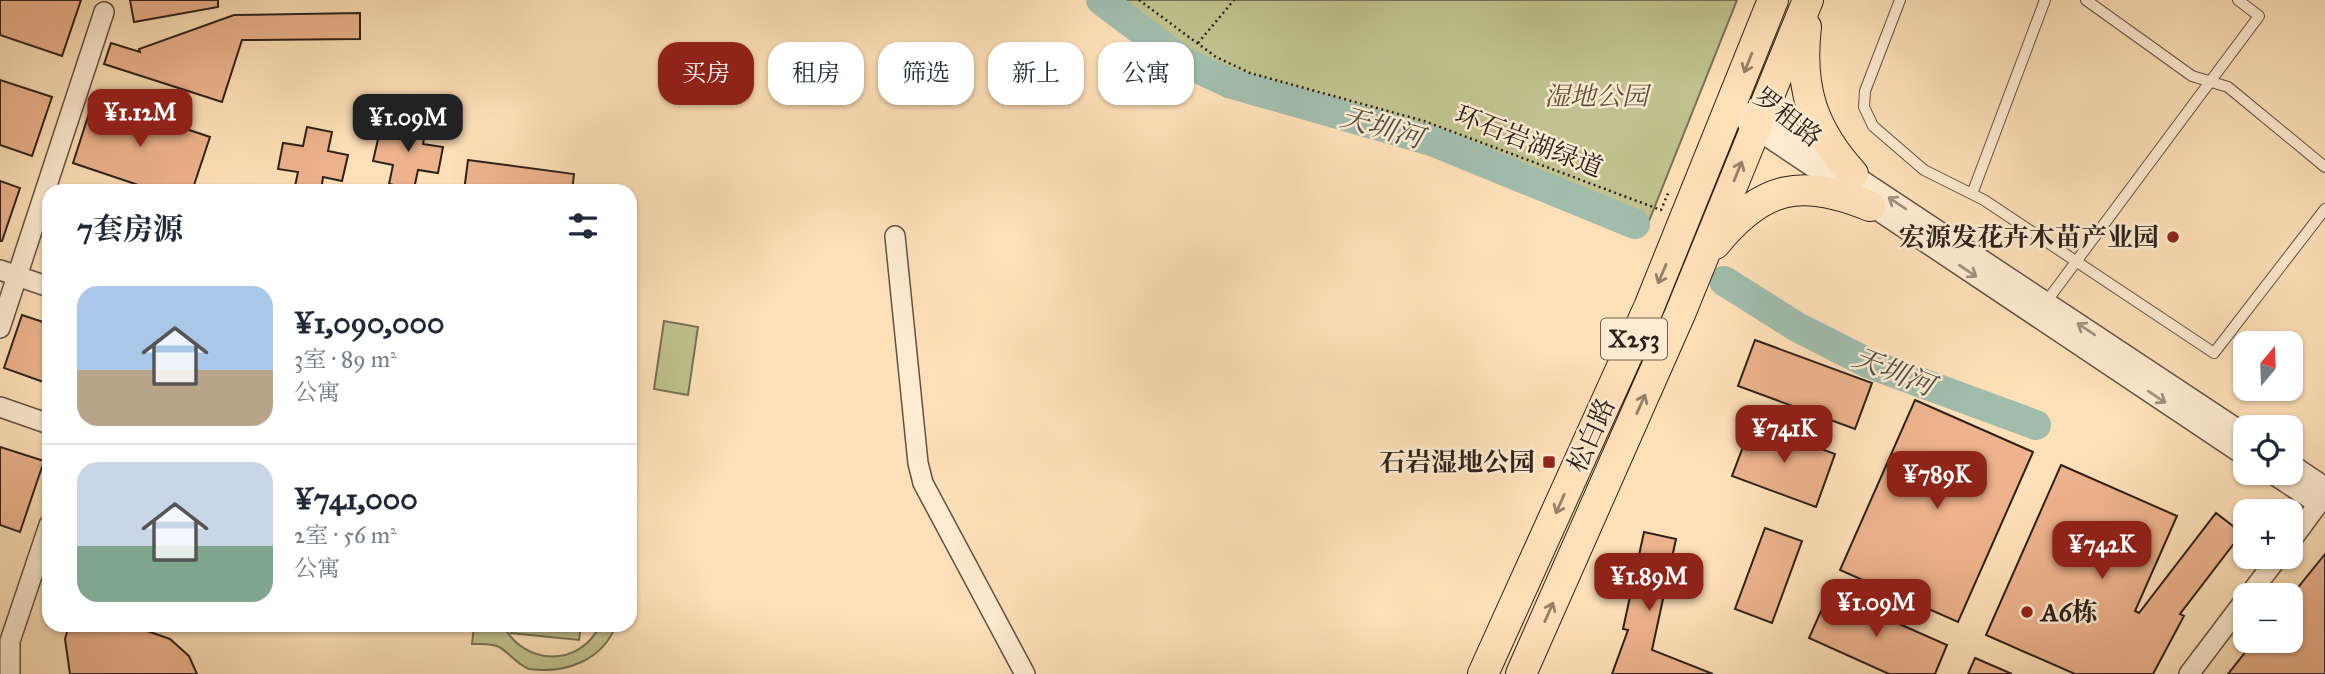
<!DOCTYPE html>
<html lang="zh">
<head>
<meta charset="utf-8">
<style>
	:root { --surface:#fff; --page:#f6f6f7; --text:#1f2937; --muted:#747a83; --line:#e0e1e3; --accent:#8f2418 }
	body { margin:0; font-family:"IM FELL Great Primer","Noto Serif SC",serif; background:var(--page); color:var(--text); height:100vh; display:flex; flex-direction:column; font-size:26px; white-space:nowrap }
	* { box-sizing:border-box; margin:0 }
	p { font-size:23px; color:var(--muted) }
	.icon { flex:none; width:38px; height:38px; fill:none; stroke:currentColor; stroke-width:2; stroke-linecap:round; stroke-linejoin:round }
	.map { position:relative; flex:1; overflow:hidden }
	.drawer { position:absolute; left:42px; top:184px; width:595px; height:448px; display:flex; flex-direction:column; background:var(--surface); border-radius:21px; box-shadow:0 2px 5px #0004 }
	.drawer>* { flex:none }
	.guide { position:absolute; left:658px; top:42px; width:665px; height:63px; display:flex; gap:14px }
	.needle { width:46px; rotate:19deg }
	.controls { position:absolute; left:2233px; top:331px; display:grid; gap:14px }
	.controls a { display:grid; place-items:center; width:70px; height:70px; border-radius:14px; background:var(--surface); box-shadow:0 2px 5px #0004; font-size:35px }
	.price { position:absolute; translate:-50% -60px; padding:0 16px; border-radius:14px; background:var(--accent); color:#fff; font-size:23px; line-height:46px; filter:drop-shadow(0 2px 4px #0008) }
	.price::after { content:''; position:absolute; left:50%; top:42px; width:21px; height:16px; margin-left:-10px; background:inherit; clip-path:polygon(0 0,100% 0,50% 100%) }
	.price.selected { background:#222; color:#fff }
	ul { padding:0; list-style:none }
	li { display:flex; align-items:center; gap:21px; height:175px; padding:0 35px }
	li+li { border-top:2px solid var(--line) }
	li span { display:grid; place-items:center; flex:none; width:196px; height:140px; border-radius:21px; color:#555 }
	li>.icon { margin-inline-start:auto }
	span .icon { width:84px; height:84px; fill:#fffc; stroke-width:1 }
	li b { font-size:30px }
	h2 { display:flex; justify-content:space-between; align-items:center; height:84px; padding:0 35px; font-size:30px }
	.chip { padding:0 24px; border-radius:21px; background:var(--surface); box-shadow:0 2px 5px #0004; font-size:24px; line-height:63px }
	.chip.selected { background:var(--accent); color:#fff }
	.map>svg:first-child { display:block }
	.green { fill:#c0c28f; stroke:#777256; stroke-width:2 }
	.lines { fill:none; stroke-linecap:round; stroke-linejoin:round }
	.river { stroke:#a0bdac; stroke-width:30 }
	.building { fill:#eeb38c; stroke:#2e211c; stroke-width:2 }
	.lane-casing { stroke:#625143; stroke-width:12 }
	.street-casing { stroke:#625143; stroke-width:22 }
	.primary-casing { stroke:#2e211c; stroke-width:32 }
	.path { stroke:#2e211c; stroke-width:2.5; stroke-dasharray:2 3.5; stroke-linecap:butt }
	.lane { stroke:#feebd1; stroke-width:10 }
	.street { stroke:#feebd1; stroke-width:19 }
	.primary { stroke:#fee0b8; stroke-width:30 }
	.oneway { stroke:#96806a }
	.oneway2 { stroke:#a09080 }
	.poi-dot { fill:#8f2418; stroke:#feebd1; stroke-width:2.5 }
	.labels { text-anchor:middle; stroke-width:5; stroke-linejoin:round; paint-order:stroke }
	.shield { fill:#feebd1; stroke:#6c5e52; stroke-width:2 }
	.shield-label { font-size:24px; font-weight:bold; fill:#2e211c }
	.park-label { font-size:26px; font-style:italic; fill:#5a513e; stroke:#feebd1 }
	.street-label { font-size:26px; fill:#2e211c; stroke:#feebd1 }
	.poi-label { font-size:26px; font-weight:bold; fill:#2e211c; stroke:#feebd1; text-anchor:end }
	.water-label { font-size:28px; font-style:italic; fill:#505047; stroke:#feebd1 }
</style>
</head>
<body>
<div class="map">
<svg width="2325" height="674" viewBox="0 0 2325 674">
	<rect width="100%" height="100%" fill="#fee0b8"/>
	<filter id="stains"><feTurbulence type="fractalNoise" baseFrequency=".00286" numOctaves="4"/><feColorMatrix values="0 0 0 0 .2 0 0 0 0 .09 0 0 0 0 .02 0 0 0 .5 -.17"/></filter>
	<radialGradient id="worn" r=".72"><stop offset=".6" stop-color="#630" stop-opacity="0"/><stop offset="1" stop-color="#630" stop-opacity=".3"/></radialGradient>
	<path class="green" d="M1112,0H1737L1649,221L1433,135L1230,77L1183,55Z
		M664,321L698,327L688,395L654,389Z
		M474,625H503C524,666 580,668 600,625H616C603,660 566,674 529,669C516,664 510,653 499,647C493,643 479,644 472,644Z
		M512,625H581L579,640L511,633Z"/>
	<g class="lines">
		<path class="river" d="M1101,0L1182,61L1229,83L1432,141L1635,224
			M1724,281L1797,327L1870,364L2036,425"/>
	</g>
	<path class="building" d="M0,0H81L62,56L0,35Z
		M130,0H218V7L134,22Z
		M360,13V39L242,40L222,102L104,64L111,43L140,52L139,49L234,15Z
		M0,80L52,97L32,156L0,145Z
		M94,98L210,137L192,191H156L73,163Z
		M402,119L427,124L423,144L443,147L438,173L418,170L414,189L389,184L393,165L373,161L379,135L398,139Z
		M307,127L332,132L328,151L348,155L342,181L323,177L321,191H294L298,172L278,169L283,143L303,146Z
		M468,160L574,174L572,191H464Z
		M0,181L20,188L2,241H0Z
		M22,315L49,324V384L4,368Z
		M1755,340L1872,383L1855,429L1738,386Z
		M1915,400L2033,452L1958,622L1840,570Z
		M1752,423L1835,454L1816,507L1732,476Z
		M0,447L44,461L20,532L0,525Z
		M2061,465L2177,516L2135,611L2139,613L2216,513L2242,533L2180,614L2184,616L2153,674H2075L1986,635Z
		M1765,528L1802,541L1772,623L1735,609Z
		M1644,532L1676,539L1652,650L1713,674H1612L1628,630L1623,629Z
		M2325,554V674H2228L2255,640H2291V596Z
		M1829,593L1947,645L1935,674H1889L1809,638Z
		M69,625H130L170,639L189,656L197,674H70L65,639Z
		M1975,658L2012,674H1968Z"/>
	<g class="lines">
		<defs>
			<path id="lane" d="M1900,0L1865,91L1864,107L1873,126L1924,170L1984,200L2214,353L2325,209
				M2086,0L2192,76L2228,87L2325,167
				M1972,194L2045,0
				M2046,302L2259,16L2238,0"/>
			<path id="street" d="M1751,112L1762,114L2245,434
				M1747,123L2245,456
				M895,236L918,463L923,483L1025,674
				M0,270L49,287
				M0,328L104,12
				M0,407L49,424
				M2291,464L2325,487
				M2270,472L2318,504
				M2291,541L2324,496
				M2249,595L2279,556
				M10,674V641L49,525
				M2189,674L2245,600"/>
			<path id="primary" d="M1806,27C1799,87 1812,129 1853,174
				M1715,244C1763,185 1801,178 1870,206
				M1483,674L1649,307L1773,0
				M1521,674L1680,314L1808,0"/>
		</defs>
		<use href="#lane" class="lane-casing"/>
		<use href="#street" class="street-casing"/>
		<use href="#primary" class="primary-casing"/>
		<path class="path" d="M1139,0L1216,57L1250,73L1424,121L1661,210L1669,191
			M1198,43L1234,0"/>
		<use href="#lane" class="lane"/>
		<use href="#street" class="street"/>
		<use href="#primary" class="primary"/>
	</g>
	<defs><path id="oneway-shaft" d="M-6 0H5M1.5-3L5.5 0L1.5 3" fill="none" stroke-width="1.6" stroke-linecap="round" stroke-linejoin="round" transform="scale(1.75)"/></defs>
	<g class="oneway">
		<use href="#oneway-shaft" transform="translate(1748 63) rotate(112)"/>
		<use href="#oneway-shaft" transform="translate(1738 171) rotate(-68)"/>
		<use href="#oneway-shaft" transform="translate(1662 274) rotate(113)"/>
		<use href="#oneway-shaft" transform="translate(1641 404) rotate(-66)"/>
		<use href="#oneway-shaft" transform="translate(1560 504) rotate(114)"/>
		<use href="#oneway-shaft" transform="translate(1549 612) rotate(-66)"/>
	</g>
	<g class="oneway2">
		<use href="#oneway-shaft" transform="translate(1897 203) rotate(-146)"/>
		<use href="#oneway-shaft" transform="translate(1968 271) rotate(34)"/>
		<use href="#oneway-shaft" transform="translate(2086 329) rotate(-146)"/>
		<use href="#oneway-shaft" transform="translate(2157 397) rotate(34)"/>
	</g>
	<g class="poi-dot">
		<circle cx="2173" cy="237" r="7"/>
		<rect x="1542" y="455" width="14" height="14" rx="3.5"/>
		<circle cx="2027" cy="612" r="7"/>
	</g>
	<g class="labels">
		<rect class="shield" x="1601" y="318.5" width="66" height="41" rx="5"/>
		<g class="shield-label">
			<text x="1634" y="347">X253</text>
		</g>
		<g class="park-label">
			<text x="1596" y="105">湿地公园</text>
		</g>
		<g class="street-label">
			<text transform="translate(1788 117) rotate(38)" y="9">罗租路</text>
			<text transform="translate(1529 141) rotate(21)" y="9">环石岩湖绿道</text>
			<text transform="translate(1591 435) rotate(-66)" y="9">松白路</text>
		</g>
		<g class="poi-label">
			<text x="2159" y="246">宏源发花卉木苗产业园</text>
			<text x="1535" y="471">石岩湿地公园</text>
			<text x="2041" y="621" text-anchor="start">A6栋</text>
		</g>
		<g class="water-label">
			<text transform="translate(1382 127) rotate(16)" y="10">天圳河</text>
			<text transform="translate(1894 371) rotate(22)" y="10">天圳河</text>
		</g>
	</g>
	<rect width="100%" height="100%" filter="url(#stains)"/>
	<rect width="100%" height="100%" fill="url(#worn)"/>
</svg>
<div class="controls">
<a><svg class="needle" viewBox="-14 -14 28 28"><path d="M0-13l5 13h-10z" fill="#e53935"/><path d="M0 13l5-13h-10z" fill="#747a83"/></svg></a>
<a><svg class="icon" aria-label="locate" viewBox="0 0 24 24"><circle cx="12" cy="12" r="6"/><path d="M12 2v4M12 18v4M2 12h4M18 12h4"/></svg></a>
<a>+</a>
<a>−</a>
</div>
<b class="price" style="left:140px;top:149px">¥1.12M</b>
<b class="price selected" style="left:408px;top:154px">¥1.09M</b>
<b class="price" style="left:1784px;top:465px">¥741K</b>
<b class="price" style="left:1937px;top:511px">¥789K</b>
<b class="price" style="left:2102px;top:581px">¥742K</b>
<b class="price" style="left:1649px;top:613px">¥1.89M</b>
<b class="price" style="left:1876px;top:639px">¥1.09M</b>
<div class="guide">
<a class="chip selected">买房</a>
<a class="chip">租房</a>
<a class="chip">筛选</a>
<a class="chip">新上</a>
<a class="chip">公寓</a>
</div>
<section class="drawer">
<h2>7套房源<svg class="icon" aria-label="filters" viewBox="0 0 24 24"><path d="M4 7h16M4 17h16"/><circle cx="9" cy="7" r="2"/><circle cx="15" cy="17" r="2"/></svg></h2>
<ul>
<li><span style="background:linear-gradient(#a9c7e8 60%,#b9a48a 0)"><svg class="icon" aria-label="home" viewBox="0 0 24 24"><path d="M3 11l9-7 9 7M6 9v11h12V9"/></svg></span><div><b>¥1,090,000</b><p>3室 · 89 m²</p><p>公寓</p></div></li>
<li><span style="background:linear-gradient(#c9d6e8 60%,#7fa58c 0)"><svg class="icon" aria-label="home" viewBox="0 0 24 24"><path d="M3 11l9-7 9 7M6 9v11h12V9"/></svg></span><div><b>¥741,000</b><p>2室 · 56 m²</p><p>公寓</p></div></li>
</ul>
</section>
</div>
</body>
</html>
